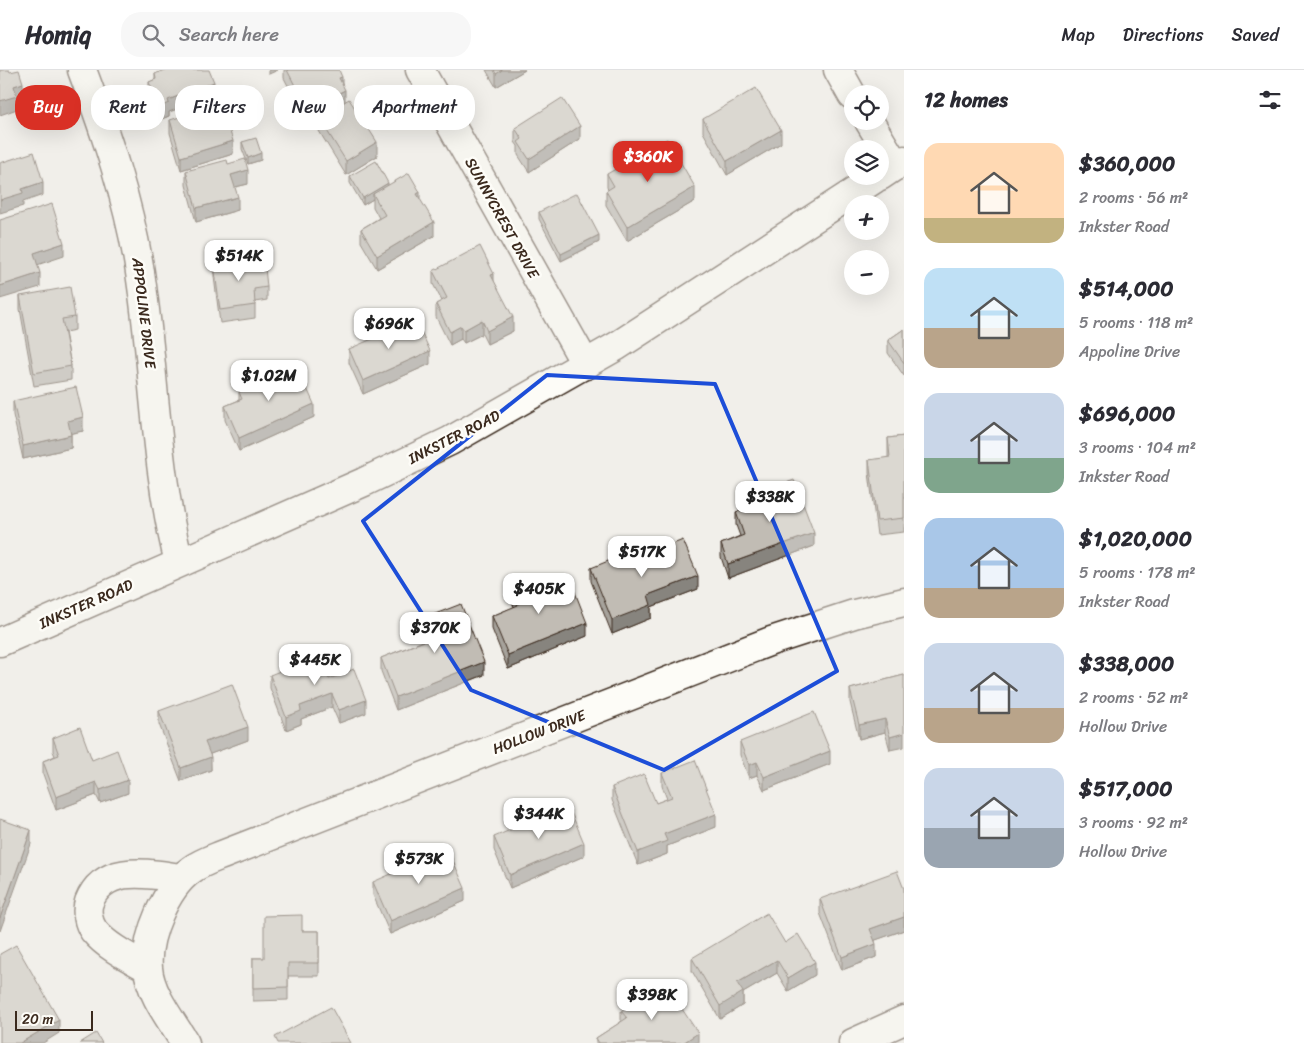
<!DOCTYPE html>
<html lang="en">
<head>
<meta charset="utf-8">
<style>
	:root { --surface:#fff; --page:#f7f7f7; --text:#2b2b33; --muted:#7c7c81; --line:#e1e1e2; --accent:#d93025 }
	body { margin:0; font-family:Sriracha,sans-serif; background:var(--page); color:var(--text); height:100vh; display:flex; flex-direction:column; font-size:19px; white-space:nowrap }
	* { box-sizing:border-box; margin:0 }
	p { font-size:16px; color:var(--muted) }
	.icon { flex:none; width:28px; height:28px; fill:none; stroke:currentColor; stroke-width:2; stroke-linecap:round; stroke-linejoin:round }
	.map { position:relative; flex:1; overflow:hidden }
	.side { display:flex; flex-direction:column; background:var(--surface); width:400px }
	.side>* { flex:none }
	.top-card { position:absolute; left:15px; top:15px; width:475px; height:45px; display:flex; gap:10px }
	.controls { position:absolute; left:844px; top:15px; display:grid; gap:10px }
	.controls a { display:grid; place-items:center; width:45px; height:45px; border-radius:50%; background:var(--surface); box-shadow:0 5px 20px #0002; font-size:25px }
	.scale { position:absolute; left:15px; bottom:12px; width:78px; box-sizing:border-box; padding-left:5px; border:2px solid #3b2a1e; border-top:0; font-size:14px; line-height:18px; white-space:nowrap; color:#3b2a1e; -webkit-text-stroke:4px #fdfcf7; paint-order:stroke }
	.price { position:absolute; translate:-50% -42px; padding:0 11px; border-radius:10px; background:#fff; color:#222; font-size:16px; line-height:32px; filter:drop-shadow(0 1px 2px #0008) }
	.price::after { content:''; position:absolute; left:50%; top:30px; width:15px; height:11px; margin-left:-8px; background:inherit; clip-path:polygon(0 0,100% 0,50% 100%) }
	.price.selected { background:var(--accent); color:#fff }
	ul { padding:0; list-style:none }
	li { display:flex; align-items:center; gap:15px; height:125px; padding:0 20px }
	li span { display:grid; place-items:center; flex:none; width:140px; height:100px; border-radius:15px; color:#555 }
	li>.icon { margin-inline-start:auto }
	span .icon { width:60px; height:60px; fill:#fffc; stroke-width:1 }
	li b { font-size:21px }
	h2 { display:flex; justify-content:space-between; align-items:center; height:60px; padding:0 20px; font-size:21px }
	.tag { padding:0 18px; border-radius:20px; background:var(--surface); box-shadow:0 5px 20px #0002; font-size:18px; line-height:45px }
	.tag.selected { background:var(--accent); color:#fff }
	header { display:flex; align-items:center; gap:30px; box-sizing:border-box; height:70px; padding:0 25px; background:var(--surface); border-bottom:1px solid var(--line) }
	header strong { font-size:24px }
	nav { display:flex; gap:28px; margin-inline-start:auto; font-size:18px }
	.search { width:350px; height:45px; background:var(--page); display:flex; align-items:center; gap:12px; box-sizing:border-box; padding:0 18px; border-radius:20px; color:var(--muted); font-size:19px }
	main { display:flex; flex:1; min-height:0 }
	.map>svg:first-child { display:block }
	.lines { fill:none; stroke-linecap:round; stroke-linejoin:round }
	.minor-casing { stroke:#3b2a1e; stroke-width:31 }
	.tertiary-casing { stroke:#3b2a1e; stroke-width:31 }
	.minor { stroke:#fdfcf7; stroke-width:28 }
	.tertiary { stroke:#fdfcf7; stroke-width:28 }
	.wall { fill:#a6a29b; stroke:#3b2a1e }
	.shaded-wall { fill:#87847e; stroke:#3b2a1e }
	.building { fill:#c1bcb4; stroke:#3b2a1e }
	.marked { fill:none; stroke:#1d4ed8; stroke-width:4; stroke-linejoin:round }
	.labels { text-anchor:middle; stroke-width:5; stroke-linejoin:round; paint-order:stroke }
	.street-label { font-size:15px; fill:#3b2a1e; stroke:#fdfcf7 }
</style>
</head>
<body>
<header>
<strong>Homiq</strong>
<div class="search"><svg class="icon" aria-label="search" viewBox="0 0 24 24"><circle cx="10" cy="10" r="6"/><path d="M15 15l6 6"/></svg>Search here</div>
<nav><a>Map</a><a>Directions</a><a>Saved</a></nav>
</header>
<main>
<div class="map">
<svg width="904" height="973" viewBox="0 0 904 973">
	<rect width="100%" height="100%" fill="#f1efea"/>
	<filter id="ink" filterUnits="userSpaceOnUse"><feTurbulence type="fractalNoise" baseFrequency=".02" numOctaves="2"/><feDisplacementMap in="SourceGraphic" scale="10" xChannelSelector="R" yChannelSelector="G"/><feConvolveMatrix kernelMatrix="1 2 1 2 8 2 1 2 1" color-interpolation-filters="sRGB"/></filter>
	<g filter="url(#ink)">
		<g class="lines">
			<defs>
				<path id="minor" d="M82,0C106,64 128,129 139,196C155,294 154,395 179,492
					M420,0L586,295
					M838,0L852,25
					M869,51L896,96
					M148,898C130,888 107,877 94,861C88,853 86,840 89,832C104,793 149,804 181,808
					M185,973C172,951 150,924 148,898C145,867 166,818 191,800C200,793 212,789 222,785L771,571L854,544L904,532
					M853,973L904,950"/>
				<path id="tertiary" d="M880,106L904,90
					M0,572L364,412L450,371L617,276L879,106"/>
			</defs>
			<use href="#minor" class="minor-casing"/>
			<use href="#tertiary" class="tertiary-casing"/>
			<use href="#minor" class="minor"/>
			<use href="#tertiary" class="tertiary"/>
		</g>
		<path class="wall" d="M284,0H339L345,32L368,58L377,86L346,105L319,61V48L333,39L307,52L284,8Z
			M486,0H525L496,17Z
			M155,4L214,25L169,42V46L159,50L149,25V12L155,10Z
			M703,49L781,73L727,105L703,62Z
			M170,50L233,84L181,100L170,63Z
			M515,58L580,69L529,102L518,85V76L515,72Z
			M242,72L261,90L248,94L242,79Z
			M228,94L248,114L235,117L238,140L196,152L186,115V101Z
			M607,104L695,131L627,171L606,135V121L608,120L607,117Z
			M350,106L388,115L420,130L434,166L377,199L361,172V159L379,148L373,137V129L363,135L350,113Z
			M539,142L599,172L561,191L539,149Z
			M214,194L267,217V230L255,232V248L220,253L214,207Z
			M433,201L494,211L513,261L487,274L482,264L464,273L461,269L450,275L436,247V234L442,231L433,214Z
			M20,226L75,247V260L65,262L71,296V310L34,316L20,239Z
			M904,259V306L888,283V270Z
			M349,279L430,294L363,324L349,293Z
			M239,322L314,347L239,381L225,350V336L239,330Z
			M13,331L83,361L71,363V378L23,389L13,345Z
			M904,366V462L877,465L869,403V390L888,388V368Z
			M754,425L814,476L728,508L721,487V474L740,466L736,455V442L754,436Z
			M630,491L698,519L651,537V548L612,564L591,511V498Z
			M512,519L551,520L587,566L508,599L492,559V546L514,537L512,532Z
			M430,546L484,605L396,640L381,601V588L433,567L430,559Z
			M270,605L329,609L366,643L339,653L332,637L301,649V654L286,660L270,618Z
			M904,605L890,680L885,662L859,669L850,632V619Z
			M159,641L248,670L210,684L211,700L181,711L159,654Z
			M53,668L92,690L128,723L100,733L96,725L56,740L43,704V691L55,686L53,681Z
			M740,672L830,694L764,720L757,705L749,708L740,685Z
			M662,703L716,757L667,776V784L638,795L612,730V717L656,733L667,729L662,716Z
			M494,767L584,786L510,818L494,780Z
			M373,812L465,831L390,864L373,825Z
			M904,819V860L875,870L876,887L842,900L820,843V829Z
			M302,861H319V906H288V930L253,931V888H264Z
			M785,873L815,905L788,921L777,903L743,923V935L720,949L692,901V888Z
			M621,941L698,973H596V968L621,952Z"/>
		<path class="shaded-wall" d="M269,0H278L269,4Z
			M502,0H525L496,17V4Z
			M342,7V20L339,8Z
			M214,12V25L169,42V46L159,50V37L168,30Z
			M23,13V26L17,28V39L0,45V31L14,16Z
			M345,20V33L307,52V39Z
			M580,56V69L529,102V89Z
			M781,60V73L727,105V91Z
			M233,71V84L181,100V87Z
			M377,72V86L346,105V91Z
			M261,83V90L248,94V88Z
			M248,100V114L231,118V105Z
			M43,112V125L23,132V136L0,143V130L22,119Z
			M388,113V120L373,124V129L363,135V128Z
			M695,117V131L627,171V157Z
			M420,122V135L417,124Z
			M238,127V140L196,152V138Z
			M434,152V166L377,199V186Z
			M599,165V172L561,191V184Z
			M64,173V186L34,196V183Z
			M40,203V217L0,229V216Z
			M494,204V217L491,205Z
			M513,247V261L487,274V261Z
			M482,250V264L464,273V260Z
			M461,256V269L450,275V262Z
			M430,281V294L363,324V311Z
			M314,334V347L239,381V368Z
			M83,347V361L68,364V351Z
			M71,365V378L23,389V376Z
			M814,463V476L728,508V494Z
			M698,506V519L651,537V548L612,564V550L648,525Z
			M587,553V566L508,599V585Z
			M484,592V605L396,640V627Z
			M332,624V637L301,649V654L286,660V647L300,636Z
			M366,630V643L339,653V640Z
			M885,649V662L859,669V655Z
			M248,657V670L205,686V672Z
			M904,663V677L890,680V667Z
			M830,681V694L764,720V707Z
			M211,687V700L181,711V698Z
			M757,692V705L749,708V695Z
			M128,710V723L100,733V720Z
			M96,712V725L56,740V727Z
			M716,744V757L667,776V784L638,795V782L664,764Z
			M31,760V774L0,861V848Z
			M584,773V786L510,818V805Z
			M465,818V831L390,864V851Z
			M904,847V860L870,872V859Z
			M876,874V887L842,900V887Z
			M777,890V903L743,923V935L720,949V936L737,913Z
			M815,892V905L788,921V908Z
			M59,950V963L43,973H20Z
			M698,963V973H683Z"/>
		<path class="building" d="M0,0H9L10,2L19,0L23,13L14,16L17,26L0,31Z
			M164,0H209L214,12L168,30L169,33L159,37L149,12L156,9L155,4Z
			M287,0H339L342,7L339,8L345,20L307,39Z
			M494,0H502L496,4Z
			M756,18L781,60L727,91L703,49Z
			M562,28L580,56L529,89L518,72L522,69L515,58Z
			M349,29L358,43L362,41L368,52L365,53L377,72L346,91L319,48Z
			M221,34L233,71L181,87L170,50Z
			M256,68L261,83L248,88L242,72Z
			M667,69L695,117L627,157L606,121L614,116L607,104Z
			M34,82L43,112L22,119L23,123L0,130V93Z
			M245,89L248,100L231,105L238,127L196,138L186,101L227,90L228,94Z
			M376,91L388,113L363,128L350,106Z
			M409,103L420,122L417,124L434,152L377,186L361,159L385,145L373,124Z
			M577,123L599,165L561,184L539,142Z
			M52,134L64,173L34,183L40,203L0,216V150Z
			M480,176L494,204L491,205L513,247L487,261L482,250L464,260L461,256L450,262L436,234L447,228L433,201Z
			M264,188L267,217L254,219L255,235L220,240L214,194Z
			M70,217L75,247L62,249L71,296L34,303L20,226Z
			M416,250L430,281L363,311L349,279Z
			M904,259V293L888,270Z
			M297,296L314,334L239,368L225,336L242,329L239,322Z
			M76,317L83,347L68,351L71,365L23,376L13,331Z
			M904,366V448L877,451L869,390L890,387L888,368Z
			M794,410L814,463L728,494L721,474L744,465L736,442L757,435L754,425Z
			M683,470L698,506L648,525L651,535L612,550L591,498L628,483L630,491Z
			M545,505L551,520L571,512L587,553L508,585L492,546L518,535L512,519Z
			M461,534L484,592L396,627L381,588L437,566L430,546Z
			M320,585L329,609L354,599L366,630L339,640L332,624L300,636L301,641L286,647L270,605Z
			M904,605V663L890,667L885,649L859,655L850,619Z
			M232,614L248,657L205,672L211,687L181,698L159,641Z
			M814,642L830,681L764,707L757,692L749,695L740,672Z
			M80,657L92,690L117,680L128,710L100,720L96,712L56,727L43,691L59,685L53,668Z
			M695,690L716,744L664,764L667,771L638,782L612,717L644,704L656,733L672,727L662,703Z
			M568,735L584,773L510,805L494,767Z
			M0,749L31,760L0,848Z
			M448,779L465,818L390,851L373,812Z
			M897,801L904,819V847L870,859L876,874L842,887L820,829Z
			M767,843L785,873L798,864L815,892L788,908L777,890L737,913L743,922L720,936L692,888Z
			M302,845V861H319V893H288V917L253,918V888H264V846Z
			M16,875L59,950L20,973H0V884Z
			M664,912L698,963L683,973H599L596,968L627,948L621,941Z
			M331,937L351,973H278L275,967Z
			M96,963L102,973H80Z"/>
	</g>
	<path d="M0 0H904V973H0ZM547,305L715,314L837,601L664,700L471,620L363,451Z" fill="#f1efea" fill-opacity=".55" fill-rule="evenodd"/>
	<path class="marked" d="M547,305L715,314L837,601L664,700L471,620L363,451Z"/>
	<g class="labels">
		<g class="street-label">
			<text transform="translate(502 148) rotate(61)" y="5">SUNNYCREST DRIVE</text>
			<text transform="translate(144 243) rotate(83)" y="5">APPOLINE DRIVE</text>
			<text transform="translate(454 367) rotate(-27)" y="5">INKSTER ROAD</text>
			<text transform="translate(86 534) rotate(-24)" y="5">INKSTER ROAD</text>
			<text transform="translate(539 662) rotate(-21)" y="5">HOLLOW DRIVE</text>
		</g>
	</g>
</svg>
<div class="controls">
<a><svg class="icon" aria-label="locate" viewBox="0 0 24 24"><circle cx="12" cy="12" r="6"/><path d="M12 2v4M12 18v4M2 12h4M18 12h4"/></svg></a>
<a><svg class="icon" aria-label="layers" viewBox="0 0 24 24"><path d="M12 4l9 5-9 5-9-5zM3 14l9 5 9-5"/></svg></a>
<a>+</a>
<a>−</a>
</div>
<div class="scale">20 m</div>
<b class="price selected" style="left:648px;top:113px">$360K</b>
<b class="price" style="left:239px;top:212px">$514K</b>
<b class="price" style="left:389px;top:280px">$696K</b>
<b class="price" style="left:269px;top:332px">$1.02M</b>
<b class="price" style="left:770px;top:453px">$338K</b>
<b class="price" style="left:642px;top:508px">$517K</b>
<b class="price" style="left:539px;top:545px">$405K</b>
<b class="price" style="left:435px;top:584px">$370K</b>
<b class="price" style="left:315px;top:616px">$445K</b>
<b class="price" style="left:539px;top:770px">$344K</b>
<b class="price" style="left:419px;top:815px">$573K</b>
<b class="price" style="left:652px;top:951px">$398K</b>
<div class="top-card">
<a class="tag selected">Buy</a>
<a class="tag">Rent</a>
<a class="tag">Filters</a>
<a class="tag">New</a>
<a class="tag">Apartment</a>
</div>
</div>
<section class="side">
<h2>12 homes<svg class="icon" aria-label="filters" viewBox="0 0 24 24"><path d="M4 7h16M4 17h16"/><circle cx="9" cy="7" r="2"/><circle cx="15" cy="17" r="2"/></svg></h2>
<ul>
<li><span style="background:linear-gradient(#ffd9b3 75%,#c2b280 0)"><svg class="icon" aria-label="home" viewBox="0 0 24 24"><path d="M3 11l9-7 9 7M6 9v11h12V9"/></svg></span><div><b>$360,000</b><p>2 rooms · 56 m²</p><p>Inkster Road</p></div></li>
<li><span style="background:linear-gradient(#bfe0f5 60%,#b9a48a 0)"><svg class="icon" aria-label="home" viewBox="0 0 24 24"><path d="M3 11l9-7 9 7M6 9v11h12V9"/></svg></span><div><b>$514,000</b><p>5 rooms · 118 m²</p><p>Appoline Drive</p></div></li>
<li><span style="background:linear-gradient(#c9d6e8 65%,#7fa58c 0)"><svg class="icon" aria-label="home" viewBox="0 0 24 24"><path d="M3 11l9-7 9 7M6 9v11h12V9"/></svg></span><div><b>$696,000</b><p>3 rooms · 104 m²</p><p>Inkster Road</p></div></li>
<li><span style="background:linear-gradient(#a9c7e8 70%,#b9a48a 0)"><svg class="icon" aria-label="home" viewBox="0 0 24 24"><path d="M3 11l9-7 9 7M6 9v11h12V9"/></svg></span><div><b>$1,020,000</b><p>5 rooms · 178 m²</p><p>Inkster Road</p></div></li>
<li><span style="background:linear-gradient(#c9d6e8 65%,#b9a48a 0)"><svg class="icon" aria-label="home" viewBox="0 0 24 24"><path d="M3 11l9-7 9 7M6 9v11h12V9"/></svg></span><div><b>$338,000</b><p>2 rooms · 52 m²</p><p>Hollow Drive</p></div></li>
<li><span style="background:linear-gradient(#c9d6e8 60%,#9aa5b1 0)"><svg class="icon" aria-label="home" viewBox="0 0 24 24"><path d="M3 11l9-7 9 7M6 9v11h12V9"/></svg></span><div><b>$517,000</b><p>3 rooms · 92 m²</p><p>Hollow Drive</p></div></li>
</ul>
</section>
</main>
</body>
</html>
